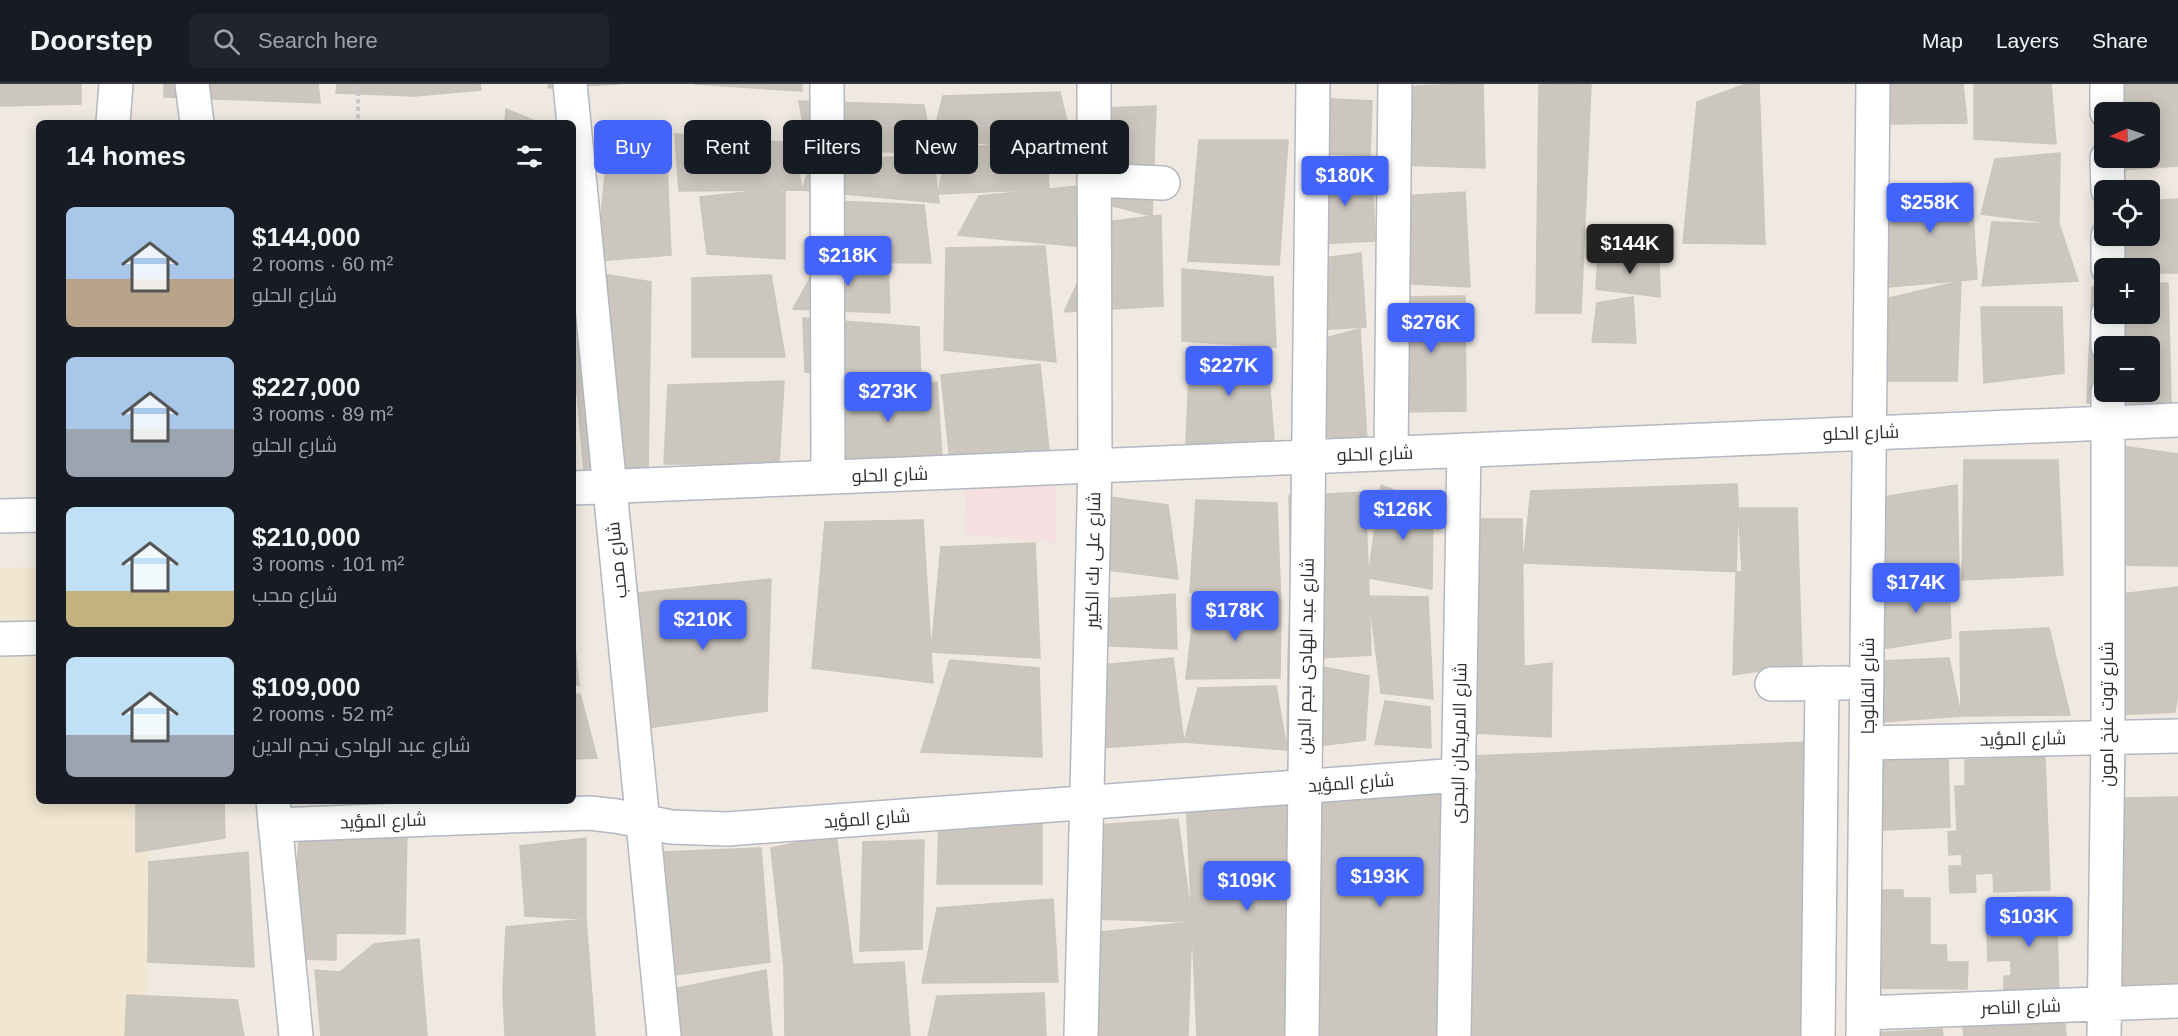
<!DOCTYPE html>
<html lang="en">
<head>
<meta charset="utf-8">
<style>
	:root { --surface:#171b24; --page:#20242c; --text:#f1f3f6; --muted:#9ea1a6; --line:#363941; --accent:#4264fb }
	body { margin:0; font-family:Arial,Cairo,sans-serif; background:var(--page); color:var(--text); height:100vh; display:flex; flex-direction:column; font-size:22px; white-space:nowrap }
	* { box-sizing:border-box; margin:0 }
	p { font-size:20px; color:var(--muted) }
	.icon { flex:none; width:33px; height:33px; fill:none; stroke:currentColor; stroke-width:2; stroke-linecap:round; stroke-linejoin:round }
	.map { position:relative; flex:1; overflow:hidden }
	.side { position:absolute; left:36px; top:36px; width:540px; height:684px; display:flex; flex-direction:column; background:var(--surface); border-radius:9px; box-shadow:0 3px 15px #0003 }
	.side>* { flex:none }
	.top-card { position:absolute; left:594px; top:36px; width:570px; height:54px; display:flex; gap:12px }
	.needle { width:39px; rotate:268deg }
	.tools { position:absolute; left:2094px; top:18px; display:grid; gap:12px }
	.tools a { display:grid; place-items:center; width:66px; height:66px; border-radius:9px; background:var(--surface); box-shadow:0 3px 15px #0003; font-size:30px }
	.price { position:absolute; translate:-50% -51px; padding:0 14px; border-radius:6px; background:var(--accent); color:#fff; font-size:20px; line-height:39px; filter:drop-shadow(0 2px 3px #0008) }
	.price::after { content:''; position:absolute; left:50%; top:36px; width:18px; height:14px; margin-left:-9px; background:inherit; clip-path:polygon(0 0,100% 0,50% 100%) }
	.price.active { background:#222; color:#fff }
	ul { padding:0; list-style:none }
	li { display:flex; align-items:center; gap:18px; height:150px; padding:0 30px }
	li span { display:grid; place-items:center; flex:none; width:168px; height:120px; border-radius:9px; color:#555 }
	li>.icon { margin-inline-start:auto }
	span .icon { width:72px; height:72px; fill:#fffc; stroke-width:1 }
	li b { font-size:26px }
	h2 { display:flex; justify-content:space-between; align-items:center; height:72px; padding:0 30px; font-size:26px }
	.chip { padding:0 21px; border-radius:9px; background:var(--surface); box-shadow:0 3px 15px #0003; font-size:21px; line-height:54px }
	.chip.active { background:var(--accent); color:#fff }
	header { display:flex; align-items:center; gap:36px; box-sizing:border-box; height:84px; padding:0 30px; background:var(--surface); border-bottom:2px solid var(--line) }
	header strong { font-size:28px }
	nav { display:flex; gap:33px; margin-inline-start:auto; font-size:21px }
	.search { width:420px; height:54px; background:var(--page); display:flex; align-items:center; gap:15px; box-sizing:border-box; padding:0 21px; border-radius:9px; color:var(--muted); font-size:22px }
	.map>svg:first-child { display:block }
	.education { fill:#f0e6d1 }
	.medical { fill:#f5dfe0 }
	.building { fill:#cbc7bf; stroke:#cbc5ba; stroke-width:1.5; fill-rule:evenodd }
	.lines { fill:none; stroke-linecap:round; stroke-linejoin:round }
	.minor-casing { stroke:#b4b7c1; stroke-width:36 }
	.path { stroke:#c9c9c9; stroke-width:4; stroke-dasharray:4.5 3; stroke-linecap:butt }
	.minor { stroke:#fff; stroke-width:33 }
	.labels { text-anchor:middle; stroke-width:4.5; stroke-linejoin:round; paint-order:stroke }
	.street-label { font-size:18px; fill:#2e2e2e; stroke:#fff }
</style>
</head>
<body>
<header>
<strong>Doorstep</strong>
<div class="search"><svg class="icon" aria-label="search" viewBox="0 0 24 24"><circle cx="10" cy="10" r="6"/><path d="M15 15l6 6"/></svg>Search here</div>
<nav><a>Map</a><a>Layers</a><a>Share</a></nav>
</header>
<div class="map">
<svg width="2178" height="952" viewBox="0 0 2178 952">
	<rect width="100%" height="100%" fill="#efe9e1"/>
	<path class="education" d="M0,483H39V717H149L147,952H0Z"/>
	<path class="medical" d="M1055,399L1057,459L965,450L966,402Z"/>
	<path class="building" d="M0,0H81V20L0,22Z
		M164,0H318L320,19L164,13Z
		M337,0H415V12L336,9Z
		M415,0H480L481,6L415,12Z
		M549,0H619L548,4Z
		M694,0H802V7Z
		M1459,0H1483L1485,84L1399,81L1401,3Z
		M1591,0L1581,229H1536L1539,1Z
		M1746,0H1759L1765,160L1683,159L1697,18Z
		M1884,0H1963L1967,39L1883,40Z
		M1974,0H2051L2056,60L1974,55Z
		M2123,0H2178V82L2123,86V74H2150V28H2123Z
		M1060,8L1072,59H931L943,12Z
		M1315,14L1372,17L1370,72L1313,69Z
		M799,17L924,21L933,70L807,64Z
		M1156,22L1152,132L1105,120L1106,24Z
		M506,25L540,39H505Z
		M665,37L671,171L597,177L609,47Z
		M675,50L794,59L802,106L679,107Z
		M1046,54L1049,105L938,110L947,66Z
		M1199,56H1288L1279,181L1188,177Z
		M2060,69L2059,140L1981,130L1995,75Z
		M933,70L939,119L802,106L811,79Z
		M1372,84L1375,157L1314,160L1319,86Z
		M1971,98L1977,195L1889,203L1882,104Z
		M1078,102L1084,163L958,151L979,112Z
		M785,104V175L707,170L700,113Z
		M1465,108L1470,203L1395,199L1402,112Z
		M2178,115V189H2150V184H2121V152H2150V117Z
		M813,116L924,121L931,179L819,178Z
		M1161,131L1163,222L1064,228L1106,138Z
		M1992,138L2059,140L2078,197L1982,202Z
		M1045,162L1056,278L944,266L946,164Z
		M1361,169L1366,243L1314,246L1316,175Z
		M1659,171L1660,213L1596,205L1598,173Z
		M888,175L890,229L793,225L819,178Z
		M573,185L651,198L648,388L584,387L573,265Z
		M1182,185L1273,193L1276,263L1182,257Z
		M771,191L785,273H692V194Z
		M1961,197L1957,297H1883L1889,214Z
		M2168,199L2171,319H2087L2092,203H2104V230H2150V200ZM2104,262H2150V308H2104Z
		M1465,212L1466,327L1398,328L1396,213Z
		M1633,213L1636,259L1592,258L1597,219Z
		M1981,223H2062L2064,289L1984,299Z
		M803,234L919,243L921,300L805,288Z
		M1360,245L1367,356L1315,352L1317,256Z
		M1190,265L1267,268L1274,356L1186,360Z
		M1040,280L1049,366L950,377L941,291Z
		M784,297L779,380H664L668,301Z
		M937,298L942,373L833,374L836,310Z
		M2121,362L2178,370V482L2116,481Z
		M1964,376H2058L2063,491L1962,496Z
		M1737,400L1742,488L1523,479L1531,407Z
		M1381,401L1433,423L1432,505L1368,494Z
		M1957,401L1959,484L1880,481L1883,413Z
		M1365,408L1369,506L1291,500L1289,412Z
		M1109,413L1168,421L1178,495L1093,484Z
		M1196,416L1277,419L1281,523L1190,508Z
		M1738,424H1797L1802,581L1733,591Z
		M1474,435H1522L1524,582L1473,588Z
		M923,436L933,599L812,584L825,438Z
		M1035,459L1040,574L931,568L941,463Z
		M771,495L767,627L647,644L629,510Z
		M1949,496L1951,554L1881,565L1886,501Z
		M1291,500L1369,506L1371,571L1288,576Z
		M2178,503V579L2119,575L2122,510Z
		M1175,510L1177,565L1091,561L1106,515Z
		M1369,512L1428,513L1433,615L1381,609Z
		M1195,517L1281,523L1280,594L1186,595Z
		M2049,544L2070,631L1961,632L1960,548Z
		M573,545L579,601H573Z
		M1173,574L1184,658L1097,664L1101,581Z
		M1949,574L1961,632L1867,639L1879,577Z
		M2119,575L2178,579V608L2175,628L2116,631Z
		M950,576L1039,584L1042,673L921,668Z
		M1288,576L1369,592L1365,656L1287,666Z
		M1552,579L1551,653L1475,649L1473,588Z
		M1276,602L1287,666L1184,658L1198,604Z
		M580,610L597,674L573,675V611Z
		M1385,617L1430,623L1431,664L1375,660Z
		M1811,658L1815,952H1470L1473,672Z
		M1948,672L1950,743L1883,746L1880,674Z
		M2045,673L2050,806L1994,808L1993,789L1975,790L1976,808L1950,809L1949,782H1962V770L1949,771L1948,748L1957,747L1955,702H1965V676Z
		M1449,691L1454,952H1309L1304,702Z
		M1304,707L1302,952H1197L1186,711Z
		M2178,713V833L2119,837L2124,714Z
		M136,717H224L225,754L136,768Z
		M1178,735L1192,838L1094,835L1097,741Z
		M1042,736V800H937L939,739Z
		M407,744L405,850L336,849V876L293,875L299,749Z
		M836,750L853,881L784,884L771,764Z
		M586,754V835L525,832L520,762Z
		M924,756L922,865L860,867L863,758Z
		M761,764L770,878L668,892L662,768Z
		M248,768L254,883L148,878L149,778Z
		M1874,806H1903V814H1930V861H1946L1947,878H1968L1967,905L1875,904Z
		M2018,813H2056L2059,911L2004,912V892H2011V876L1988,877L1987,849L1998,848V832L2019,831Z
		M1053,815L1058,898L922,899L937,824Z
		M2178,833V901L2116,903L2119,837Z
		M586,835L595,952H505L503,908L506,843Z
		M1192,838L1188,952H1091L1092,849Z
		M419,855L427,952H321L315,886L340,888L374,860Z
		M904,878L910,952H785L784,884Z
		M766,886L772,952H681L677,904Z
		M1044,909L1046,952H928L937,912Z
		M127,911L237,916L244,952H125Z
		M2065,938L2066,952H1964L1963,944Z
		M1942,945L1943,952H1869V949Z"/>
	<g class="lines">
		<defs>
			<path id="minor" d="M192,0L197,39
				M570,0L664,952
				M827,0L828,393
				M2107,0V28
				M113,39L116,0
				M2107,74L2108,106
				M1094,96L1163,99
				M2108,152V184
				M2108,230V262
				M1391,369L1395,0
				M573,404L2178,336
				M0,432L39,431
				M0,555L39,554
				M1772,600L1845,599
				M1867,659L2178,652
				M273,717L296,952
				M275,741L589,729L616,732L671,743L727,745L1459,691
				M1863,929L2178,917
				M1081,952L1095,382L1094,0
				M1302,952L1313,0
				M1454,952L1464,366
				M1818,952L1822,599
				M1863,952L1873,0
				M2104,952L2108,654V308"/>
		</defs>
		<use href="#minor" class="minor-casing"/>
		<path class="path" d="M358,0V39"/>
		<use href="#minor" class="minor"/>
	</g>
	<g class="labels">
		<g class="street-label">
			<text transform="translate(1861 349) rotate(-2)" y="6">شارع الحلو</text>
			<text transform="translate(1375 370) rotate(-2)" y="6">شارع الحلو</text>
			<text transform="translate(890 391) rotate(-2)" y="6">شارع الحلو</text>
			<text transform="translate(617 476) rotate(-96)" y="6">شارع محب</text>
			<text transform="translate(1093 476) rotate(-89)" y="6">شارع على بك الكبير</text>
			<text transform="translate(1306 572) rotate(-89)" y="6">شارع عبد الهادى نجم الدين</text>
			<text transform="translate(1868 602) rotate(-90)" y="6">شارع الفالوجا</text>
			<text transform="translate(2107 630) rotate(-90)" y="6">شارع توت عنخ امون</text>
			<text transform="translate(2023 655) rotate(-1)" y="6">شارع المؤيد</text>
			<text transform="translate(1459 659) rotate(-89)" y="6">شارع الامريكان البحرى</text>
			<text transform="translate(1351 699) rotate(-4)" y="6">شارع المؤيد</text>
			<text transform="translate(867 735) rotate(-4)" y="6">شارع المؤيد</text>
			<text transform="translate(383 737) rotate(-2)" y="6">شارع المؤيد</text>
			<text transform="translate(2021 923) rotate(-2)" y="6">شارع الناصر</text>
		</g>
	</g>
</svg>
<div class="tools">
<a><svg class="needle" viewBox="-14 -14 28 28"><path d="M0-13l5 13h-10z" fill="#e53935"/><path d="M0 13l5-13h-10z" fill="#9ea1a6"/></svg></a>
<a><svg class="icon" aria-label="locate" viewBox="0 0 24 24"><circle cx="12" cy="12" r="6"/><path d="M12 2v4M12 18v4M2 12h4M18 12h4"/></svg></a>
<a>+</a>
<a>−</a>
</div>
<b class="price" style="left:1345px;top:123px">$180K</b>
<b class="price" style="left:1930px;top:150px">$258K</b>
<b class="price active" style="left:1630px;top:191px">$144K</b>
<b class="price" style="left:848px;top:203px">$218K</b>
<b class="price" style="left:1431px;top:270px">$276K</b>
<b class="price" style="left:1229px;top:313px">$227K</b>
<b class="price" style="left:888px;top:339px">$273K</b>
<b class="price" style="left:1403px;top:457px">$126K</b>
<b class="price" style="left:1916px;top:530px">$174K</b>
<b class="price" style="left:1235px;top:558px">$178K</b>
<b class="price" style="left:703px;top:567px">$210K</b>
<b class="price" style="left:1380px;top:824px">$193K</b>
<b class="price" style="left:1247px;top:828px">$109K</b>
<b class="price" style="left:2029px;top:864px">$103K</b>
<div class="top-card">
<a class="chip active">Buy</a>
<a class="chip">Rent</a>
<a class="chip">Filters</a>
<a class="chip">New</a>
<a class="chip">Apartment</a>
</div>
<section class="side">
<h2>14 homes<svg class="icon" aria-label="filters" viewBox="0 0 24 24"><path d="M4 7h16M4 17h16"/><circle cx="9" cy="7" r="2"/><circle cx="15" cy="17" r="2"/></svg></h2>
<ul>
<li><span style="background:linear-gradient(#a9c7e8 60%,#b9a48a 0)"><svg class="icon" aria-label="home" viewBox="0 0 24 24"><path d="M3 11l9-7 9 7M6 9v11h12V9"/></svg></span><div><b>$144,000</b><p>2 rooms · 60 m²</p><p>شارع الحلو</p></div></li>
<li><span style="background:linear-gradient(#a9c7e8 60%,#9aa5b1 0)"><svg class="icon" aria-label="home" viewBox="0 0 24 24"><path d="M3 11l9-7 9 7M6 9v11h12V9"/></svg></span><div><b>$227,000</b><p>3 rooms · 89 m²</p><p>شارع الحلو</p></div></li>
<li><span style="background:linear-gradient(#bfe0f5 70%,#c2b280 0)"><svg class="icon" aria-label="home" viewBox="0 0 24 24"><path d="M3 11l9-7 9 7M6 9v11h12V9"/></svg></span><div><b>$210,000</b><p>3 rooms · 101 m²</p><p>شارع محب</p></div></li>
<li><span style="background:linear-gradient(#bfe0f5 65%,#9aa5b1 0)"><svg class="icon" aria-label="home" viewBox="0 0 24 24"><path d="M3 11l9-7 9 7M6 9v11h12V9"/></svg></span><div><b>$109,000</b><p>2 rooms · 52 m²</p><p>شارع عبد الهادى نجم الدين</p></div></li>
</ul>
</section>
</div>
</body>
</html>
